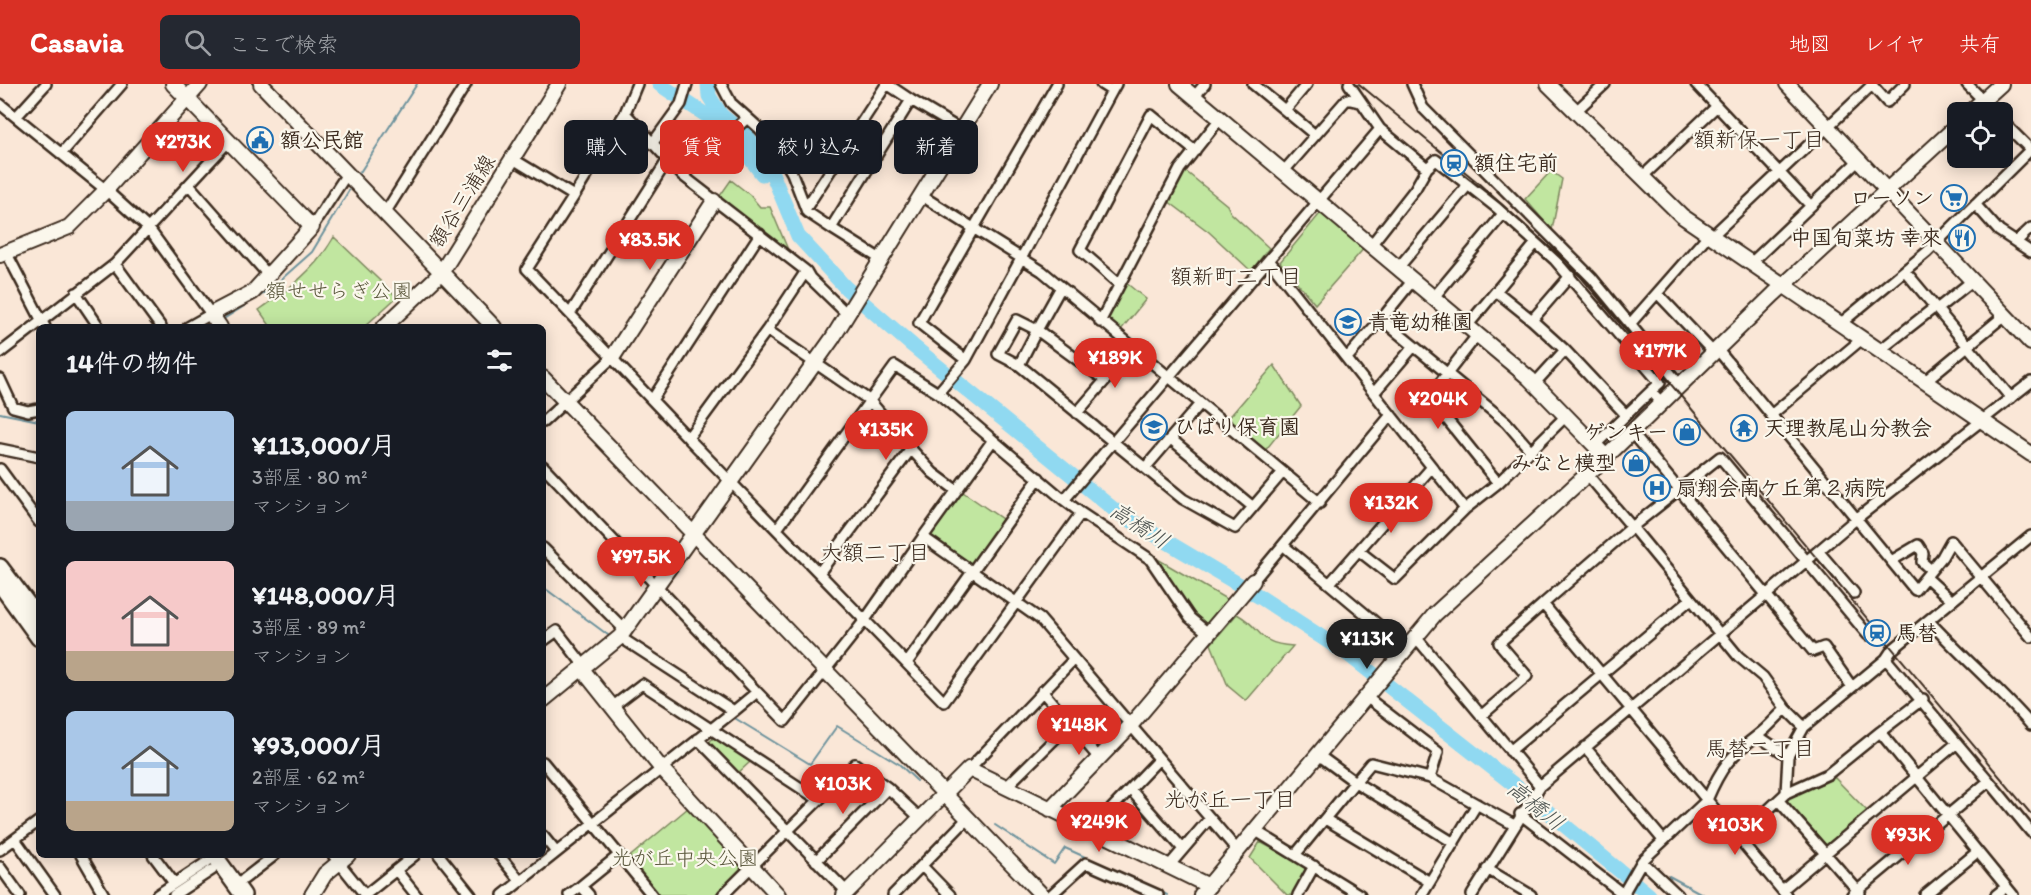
<!DOCTYPE html>
<html lang="ja">
<head>
<meta charset="utf-8">
<style>
	:root { --surface:#171b24; --page:#242831; --text:#f1f3f6; --muted:#9ea1a6; --accent:#d93025 }
	body { margin:0; font-family:Itim,"Klee One",sans-serif; background:var(--page); color:var(--text); height:100vh; display:flex; flex-direction:column; font-size:22px; white-space:nowrap }
	* { box-sizing:border-box; margin:0 }
	p { font-size:20px; color:var(--muted) }
	.icon { flex:none; width:33px; height:33px; fill:none; stroke:currentColor; stroke-width:2; stroke-linecap:round; stroke-linejoin:round }
	.map { position:relative; flex:1; overflow:hidden }
	.panel { position:absolute; left:36px; top:240px; width:510px; height:534px; display:flex; flex-direction:column; background:var(--surface); border-radius:9px; box-shadow:0 3px 15px #0003 }
	.panel>* { flex:none }
	.guide { position:absolute; left:564px; top:36px; width:570px; height:54px; display:flex; gap:12px }
	.buttons { position:absolute; left:1947px; top:18px; display:grid; gap:12px }
	.buttons a { display:grid; place-items:center; width:66px; height:66px; border-radius:9px; background:var(--surface); box-shadow:0 3px 15px #0003; font-size:30px }
	.price { position:absolute; translate:-50% -51px; padding:0 14px; border-radius:21px; background:var(--accent); color:#fff; font-size:20px; line-height:39px; filter:drop-shadow(0 2px 3px #0008) }
	.price::after { content:''; position:absolute; left:50%; top:36px; width:18px; height:14px; margin-left:-9px; background:inherit; clip-path:polygon(0 0,100% 0,50% 100%) }
	.price.active { background:#222; color:#fff }
	ul { padding:0; list-style:none }
	li { display:flex; align-items:center; gap:18px; height:150px; padding:0 30px }
	li span { display:grid; place-items:center; flex:none; width:168px; height:120px; border-radius:9px; color:#555 }
	li>.icon { margin-inline-start:auto }
	span .icon { width:72px; height:72px; fill:#fffc; stroke-width:1 }
	li b { font-size:26px }
	h2 { display:flex; justify-content:space-between; align-items:center; height:72px; padding:0 30px; font-size:26px }
	.chip { padding:0 21px; border-radius:9px; background:var(--surface); box-shadow:0 3px 15px #0003; font-size:21px; line-height:54px }
	.chip.active { background:var(--accent); color:#fff }
	header { display:flex; align-items:center; gap:36px; box-sizing:border-box; height:84px; padding:0 30px; background:var(--accent); color:#fff }
	header strong { font-size:28px }
	nav { display:flex; gap:33px; margin-inline-start:auto; font-size:21px }
	.search { width:420px; height:54px; background:var(--page); display:flex; align-items:center; gap:15px; box-sizing:border-box; padding:0 21px; border-radius:9px; color:var(--muted); font-size:22px }
	.map>svg:first-child { display:block }
	.green { fill:#c1e6a0; stroke:#7e885f; stroke-width:1.5 }
	.lines { fill:none; stroke-linecap:round; stroke-linejoin:round }
	.stream { stroke:#6e939d; stroke-width:2 }
	.river { stroke:#90d9f1; stroke-width:15 }
	.street-casing { stroke:#3b2a1e; stroke-width:14 }
	.secondary-casing { stroke:#3b2a1e; stroke-width:18 }
	.primary-casing { stroke:#3b2a1e; stroke-width:20 }
	.street { stroke:#fbf7ec; stroke-width:9 }
	.secondary { stroke:#fbf7ec; stroke-width:14 }
	.primary { stroke:#fbf7ec; stroke-width:15 }
	.rail { stroke:#3b2a1e; stroke-width:2 }
	.labels { text-anchor:middle; stroke-width:4.5; stroke-linejoin:round; paint-order:stroke }
	.poi-label { font-size:21px; font-weight:bold; fill:#3b2a1e; stroke:#fbf7ec; text-anchor:start }
	.street-label { font-size:21px; fill:#3b2a1e; stroke:#fbf7ec }
	.park-label { font-size:21px; fill:#5c593e; stroke:#fbf7ec }
	.neighbourhood-label { font-size:22px; fill:#3b2a1e; stroke:#fbf7ec }
	.water-label { font-size:22px; font-style:italic; fill:#505653; stroke:#fbf7ec }
</style>
</head>
<body>
<header>
<strong>Casavia</strong>
<div class="search"><svg class="icon" aria-label="search" viewBox="0 0 24 24"><circle cx="10" cy="10" r="6"/><path d="M15 15l6 6"/></svg>ここで検索</div>
<nav><a>地図</a><a>レイヤ</a><a>共有</a></nav>
</header>
<div class="map">
<svg width="2031" height="811" viewBox="0 0 2031 811">
	<rect width="100%" height="100%" fill="#fae7d7"/>
	<filter id="ink" filterUnits="userSpaceOnUse"><feTurbulence type="fractalNoise" baseFrequency=".0167" numOctaves="2"/><feDisplacementMap in="SourceGraphic" scale="12" xChannelSelector="R" yChannelSelector="G"/><feConvolveMatrix kernelMatrix="1 2 1 2 8 2 1 2 1" color-interpolation-filters="sRGB"/></filter>
	<g filter="url(#ink)">
		<path class="green" d="M1184,86L1227,121L1231,129L1269,164L1251,187L1209,148L1168,117Z
			M1551,87L1562,95L1552,146L1525,115Z
			M731,96L750,111L760,123H770L789,168L717,116Z
			M1323,126L1366,162L1315,220L1280,178Z
			M334,153L397,213L364,243H271L259,226C289,205 316,185 334,153Z
			M1125,198L1146,215L1120,247L1106,234Z
			M1274,281L1301,322L1264,368L1227,336Z
			M960,406L1005,437L975,482L929,450Z
			M1154,473L1228,516L1207,541L1191,526Z
			M1237,530C1265,546 1255,559 1293,562L1246,617L1228,602L1211,560Z
			M718,650L751,677L737,690L709,658Z
			M1835,694L1868,728L1827,762L1787,717L1790,713Z
			M688,724L742,783L715,811H658L627,775Z
			M1260,758L1310,785L1294,811H1287L1250,774Z"/>
		<g class="lines">
			<path class="stream" d="M357,93L417,0
				M222,236L268,207L312,168L351,103
				M0,329L39,337
				M543,503L608,551
				M623,560L663,587
				M706,614L726,628
				M733,633L810,680L837,642L899,680L917,697
				M995,741L1054,780L1065,764L1154,804
				M1669,792L1704,811
				M1159,807L1167,811"/>
			<path class="river" d="M659,0L718,39L740,61L762,90
				M708,0L709,12L721,31L747,52L769,82L798,152L846,204L913,262L1117,428L1260,513L1349,571L1541,722L1649,811"/>
			<defs>
				<path id="street" d="M637,0L625,29L682,91L806,187L767,246
					M721,0L731,19L760,45L778,65L792,89L807,128L831,144
					M887,0L911,16
					M1101,0L1112,7L1116,0
					M1253,0L1315,51
					M1349,0L1380,45L1427,84L1436,76L1497,124L1555,176L1660,299L1651,307L1661,318
					M1412,0L1423,24L1592,194L1680,301
					M1696,0L1811,122
					M1871,0L1887,18L1905,0
					M1967,0L1995,28
					M1194,13L1205,0
					M0,20L106,106L149,145L211,230L188,243
					M1285,26L1307,0
					M1575,28L1605,0
					M16,33L46,0
					M2002,37L2031,66
					M652,60L681,20L687,0
					M61,70L122,0
					M513,75L574,112L527,185L570,230L667,77
					M1283,88L1347,15L1360,18L1359,15
					M682,91L744,37
					M1641,94L1717,22
					M190,102L269,192
					M574,112L625,29
					M922,112L1042,187L1320,419
					M1975,120L1999,147L2031,168
					M806,124L886,1
					M385,129L466,0
					M312,143L347,90
					M1712,152L1872,1
					M2016,158L2031,144
					M1371,161L1415,105L1427,84
					M6,168L45,243
					M882,176L831,144L911,16L963,47
					M1269,176L1465,425L1498,399L1566,332
					M1751,179L1859,76
					M115,180L161,243
					M1398,184L1468,101
					M806,187L810,194L847,230
					M1905,187L2011,314
					M1119,200L1080,166L1151,31L1195,67
					M1061,203L1037,246L1017,236L998,270L1019,281L1145,384L1200,320
					M1496,207L1532,236
					M76,209L99,243
					M1658,210L1714,269
					M1434,213L1503,130
					M1937,225L1972,197
					M570,230L612,274
					M1380,237L1413,196
					M1100,238L1180,85L1219,36
					M1630,240L1709,150
					M1840,240L1927,168L2031,65
					M1468,241L1536,159
					M1478,250L1429,313L1498,399
					M1717,265L1915,506L1942,473L1951,457L2031,553
					M1565,266L1626,331
					M1879,267L1935,223
					M0,269L115,180L229,57
					M1347,274L1381,235L1506,338L1531,367
					M966,276L919,239L1057,0
					M1019,281L1037,246L1105,296
					M0,295L13,323L28,327L39,325
					M1924,298L2005,231
					M1535,299L1565,266L1532,236L1570,192
					M1374,309L1414,262
					M652,316L760,150
					M1077,329L1133,264
					M1771,331L1862,255
					M543,338L612,274L688,354L767,246L869,316L911,365L819,489
					M1631,348L1813,567L1824,563L1852,603
					M688,354L944,618L1081,429L1150,475L1190,534L1209,550
					M1171,355L1253,423
					M993,356L1064,416L1380,45
					M1595,361L1651,307
					M0,365L39,373
					M911,365L933,389L956,406
					M543,382L757,608L734,627
					M1145,384L1183,415L1235,444L1283,388
					M0,385L39,438
					M1587,390L1632,443L1543,520L1707,716L1642,777L1678,811
					M1064,416L1081,429
					M777,445L895,282L938,309
					M923,453L993,356L938,309L966,276L1112,7
					M1284,462L1406,564
					M543,464L625,546
					M1359,467L1395,495L1465,425
					M1819,468L1854,509
					M1891,477L1918,461L1923,469L1922,478L1931,486
					M1927,494L1951,516
					M1253,497L1391,331
					M1330,499L1432,383
					M1929,537C1962,573 1999,604 2031,641
					M1415,552L1540,702
					M543,557L557,547L585,583
					M907,579L1039,394
					M1042,607L1099,674
					M757,608L785,637L865,536L923,453L1040,535L1238,767
					M1365,612L1438,668L1430,694L1514,741
					M1923,615L1880,648L2013,811
					M612,623L642,600L819,716
					M1481,632L1527,592L1499,559L1543,520
					M1804,643L1786,625L1763,593L1738,572L1632,443L1720,373L1868,551
					M1758,652L1788,672
					M698,655L847,808
					M1585,663L1663,756
					M1510,667L1691,515
					M1317,670L1355,698L1371,679L1430,694
					M543,678L652,811
					M969,685L1074,575
					M1989,697L1886,575L1892,566L2031,452
					M1006,703L1070,640
					M1130,705L1183,765
					M1786,709L1828,690L1880,648
					M1779,717L1860,809
					M1520,730L1623,810L1642,777
					M1325,735L1430,798
					M1092,745L1159,675
					M1256,747L1360,811
					M543,752L556,768
					M1738,754L1786,709L1788,672L1804,643L1886,575
					M15,755L55,811
					M0,766L39,737
					M81,771L104,811
					M153,771L174,799
					M333,771L365,811
					M439,771L471,811
					M499,771L520,797
					M1295,771L1355,698L1454,759
					M816,777L888,704
					M922,782L950,811
					M0,783L20,811
					M1168,783L1210,734
					M1487,785L1531,811
					M396,786L416,811
					M244,795L275,771
					M581,802L618,772
					M1782,806L1957,659
					M157,811L207,778
					M174,811L212,786
					M365,811L415,771
					M503,811L734,627L620,553
					M569,811L581,802L589,811
					M723,811L855,680L888,704L920,734
					M893,811L968,734
					M1051,811L1086,779L1158,811
					M1298,811L1314,782
					M1422,811L1477,720
					M1472,811L1540,702L1856,435L2031,298
					M1786,811L1707,716C1721,683 1730,672 1758,651C1768,644 1776,633 1786,625
					M1852,811L1989,697L2031,748
					M1925,811L1976,769
					M1996,811L2006,803"/>
				<path id="secondary" d="M173,0L312,143L253,208L211,230L220,243
					M261,0L494,243
					M1179,0L1529,294L1606,373
					M1548,0L1682,132L2031,370
					M1787,0L2031,259
					M1970,28L2001,0
					M0,171L69,143L106,106L200,0
					M384,243L441,189L559,0
					M612,274L714,117
					M543,294L1042,811
					M582,585L661,684L778,811
					M543,616L620,553L832,255L990,0
					M1050,725L1130,642L1253,497
					M312,811L325,790L348,771
					M844,811L969,685L1209,802
					M1201,811L1435,530L1606,373L1774,210L1958,41
					M1622,811L1623,810"/>
				<path id="primary" d="M0,483L39,535
					M0,500L39,554
					M214,771L243,811"/>
			</defs>
			<use href="#street" class="street-casing"/>
			<use href="#secondary" class="secondary-casing"/>
			<use href="#primary" class="primary-casing"/>
			<use href="#street" class="street"/>
			<use href="#secondary" class="secondary"/>
			<use href="#primary" class="primary"/>
			<path class="rail" d="M1359,0L1476,97L1581,193L2031,730"/>
		</g>
	</g>
	<defs>
		<symbol id="civic-ring" viewBox="-11 -11 22 22"><circle r="9.5" fill="#fbf7ec" stroke="#1f6fb2" stroke-width="1.5"/><path d="M-.6-6.5H3V-4.5H.6V-3L4-1V1h2V6H-6V1h2V-1L-.6-3ZM-1.2 2.5V6h2.4V2.5Z" fill="#1f6fb2"/></symbol>
		<symbol id="station-ring" viewBox="-11 -11 22 22"><circle r="9.5" fill="#fbf7ec" stroke="#1f6fb2" stroke-width="1.5"/><path d="M-3-6H3Q5-6 5-4V2Q5 4 3 4L4.5 6H3L1.5 4h-3L-3 6H-4.5L-3 4Q-5 4-5 2V-4Q-5-6-3-6ZM-3.5-4v3h7v-3ZM-3.5 1v1.5H-2V1ZM2 1v1.5H3.5V1Z" fill="#1f6fb2"/></symbol>
		<symbol id="supermarket-ring" viewBox="-11 -11 22 22"><circle r="9.5" fill="#fbf7ec" stroke="#1f6fb2" stroke-width="1.5"/><path d="M-6-5.5h2.5l.6 2H6L4.5 2H-2.5L-4.4-4H-6ZM-1.5 3.2a1.3 1.3 0 1 0 .1 0ZM3 3.2a1.3 1.3 0 1 0 .1 0Z" fill="#1f6fb2"/></symbol>
		<symbol id="restaurant-ring" viewBox="-11 -11 22 22"><circle r="9.5" fill="#fbf7ec" stroke="#1f6fb2" stroke-width="1.5"/><path d="M-5-6h1v4h1v-4h1v4h1v-4h1v5L-1.5 .5V6h-2V.5L-5-1ZM5-6V6H3V1.5H1.5Q1.5-4 5-6Z" fill="#1f6fb2"/></symbol>
		<symbol id="school-ring" viewBox="-11 -11 22 22"><circle r="9.5" fill="#fbf7ec" stroke="#1f6fb2" stroke-width="1.5"/><path d="M0-5L7-2L0 1L-7-2ZM-4 1L0 2.5L4 1V4Q0 6-4 4Z" fill="#1f6fb2"/></symbol>
		<symbol id="temple-ring" viewBox="-11 -11 22 22"><circle r="9.5" fill="#fbf7ec" stroke="#1f6fb2" stroke-width="1.5"/><path d="M0-6L5-2H3V0L6.5 2.5H4V6H1.5V3h-3V6H-4V2.5H-6.5L-3 0V-2H-5Z" fill="#1f6fb2"/></symbol>
		<symbol id="shop-ring" viewBox="-11 -11 22 22"><circle r="9.5" fill="#fbf7ec" stroke="#1f6fb2" stroke-width="1.5"/><path d="M-5-2.5h2.3a2.7 3.5 0 0 1 5.4 0H5L5.5 6h-11ZM-1.5-2.5h3a1.5 2.3 0 0 0-3 0Z" fill="#1f6fb2"/></symbol>
		<symbol id="hospital-ring" viewBox="-11 -11 22 22"><circle r="9.5" fill="#fbf7ec" stroke="#1f6fb2" stroke-width="1.5"/><path d="M-5-5h3v3.5h4V-5h3V5h-3V1.5h-4V5h-3Z" fill="#1f6fb2"/></symbol>
	</defs>
	<g fill-rule="evenodd">
		<use href="#civic-ring" x="245" y="41" width="30" height="30"/>
		<use href="#station-ring" x="1439" y="64" width="30" height="30"/>
		<use href="#supermarket-ring" x="1939" y="99" width="30" height="30"/>
		<use href="#restaurant-ring" x="1947" y="139" width="30" height="30"/>
		<use href="#school-ring" x="1333" y="223" width="30" height="30"/>
		<use href="#school-ring" x="1139" y="328" width="30" height="30"/>
		<use href="#temple-ring" x="1729" y="329" width="30" height="30"/>
		<use href="#shop-ring" x="1672" y="333" width="30" height="30"/>
		<use href="#shop-ring" x="1621" y="364" width="30" height="30"/>
		<use href="#hospital-ring" x="1642" y="389" width="30" height="30"/>
		<use href="#station-ring" x="1862" y="534" width="30" height="30"/>
	</g>
	<g class="labels">
		<g class="poi-label">
			<text x="280" y="63">額公民館</text>
			<text x="1474" y="86">額住宅前</text>
			<text x="1934" y="121" text-anchor="end">ローソン</text>
			<text x="1942" y="161" text-anchor="end">中国旬菜坊 幸來</text>
			<text x="1368" y="245">青竜幼稚園</text>
			<text x="1174" y="350">ひばり保育園</text>
			<text x="1764" y="351">天理教尾山分教会</text>
			<text x="1668" y="355" text-anchor="end">ゲンキー</text>
			<text x="1616" y="386" text-anchor="end">みなと模型</text>
			<text x="1676" y="411">扇翔会南ケ丘第２病院</text>
			<text x="1896" y="556">馬替</text>
		</g>
		<g class="street-label">
			<text transform="translate(462 117) rotate(-58)" y="7">額谷三浦線</text>
		</g>
		<g class="park-label">
			<text x="339" y="214">額せせらぎ公園</text>
			<text x="685" y="781">光が丘中央公園</text>
		</g>
		<g class="neighbourhood-label">
			<text x="1759" y="63">額新保一丁目</text>
			<text x="1236" y="200">額新町二丁目</text>
			<text x="875" y="476">大額二丁目</text>
			<text x="1760" y="672">馬替二丁目</text>
			<text x="1230" y="723">光が丘一丁目</text>
		</g>
		<g class="water-label">
			<text transform="translate(1140 441) rotate(33)" y="8">高橋川</text>
			<text transform="translate(1536 721) rotate(39)" y="8">高橋川</text>
		</g>
	</g>
</svg>
<div class="buttons">
<a><svg class="icon" aria-label="locate" viewBox="0 0 24 24"><circle cx="12" cy="12" r="6"/><path d="M12 2v4M12 18v4M2 12h4M18 12h4"/></svg></a>
</div>
<b class="price" style="left:183px;top:89px">¥273K</b>
<b class="price" style="left:650px;top:187px">¥83.5K</b>
<b class="price" style="left:1660px;top:298px">¥177K</b>
<b class="price" style="left:1115px;top:305px">¥189K</b>
<b class="price" style="left:1438px;top:346px">¥204K</b>
<b class="price" style="left:886px;top:377px">¥135K</b>
<b class="price" style="left:1391px;top:450px">¥132K</b>
<b class="price" style="left:641px;top:504px">¥97.5K</b>
<b class="price active" style="left:1367px;top:586px">¥113K</b>
<b class="price" style="left:1079px;top:672px">¥148K</b>
<b class="price" style="left:843px;top:731px">¥103K</b>
<b class="price" style="left:1099px;top:769px">¥249K</b>
<b class="price" style="left:1735px;top:772px">¥103K</b>
<b class="price" style="left:1908px;top:782px">¥93K</b>
<div class="guide">
<a class="chip">購入</a>
<a class="chip active">賃貸</a>
<a class="chip">絞り込み</a>
<a class="chip">新着</a>
</div>
<section class="panel">
<h2>14件の物件<svg class="icon" aria-label="filters" viewBox="0 0 24 24"><path d="M4 7h16M4 17h16"/><circle cx="9" cy="7" r="2"/><circle cx="15" cy="17" r="2"/></svg></h2>
<ul>
<li><span style="background:linear-gradient(#a9c7e8 75%,#9aa5b1 0)"><svg class="icon" aria-label="home" viewBox="0 0 24 24"><path d="M3 11l9-7 9 7M6 9v11h12V9"/></svg></span><div><b>¥113,000/月</b><p>3部屋 · 80 m²</p><p>マンション</p></div></li>
<li><span style="background:linear-gradient(#f6c9c9 75%,#b9a48a 0)"><svg class="icon" aria-label="home" viewBox="0 0 24 24"><path d="M3 11l9-7 9 7M6 9v11h12V9"/></svg></span><div><b>¥148,000/月</b><p>3部屋 · 89 m²</p><p>マンション</p></div></li>
<li><span style="background:linear-gradient(#a9c7e8 75%,#b9a48a 0)"><svg class="icon" aria-label="home" viewBox="0 0 24 24"><path d="M3 11l9-7 9 7M6 9v11h12V9"/></svg></span><div><b>¥93,000/月</b><p>2部屋 · 62 m²</p><p>マンション</p></div></li>
</ul>
</section>
</div>
</body>
</html>
